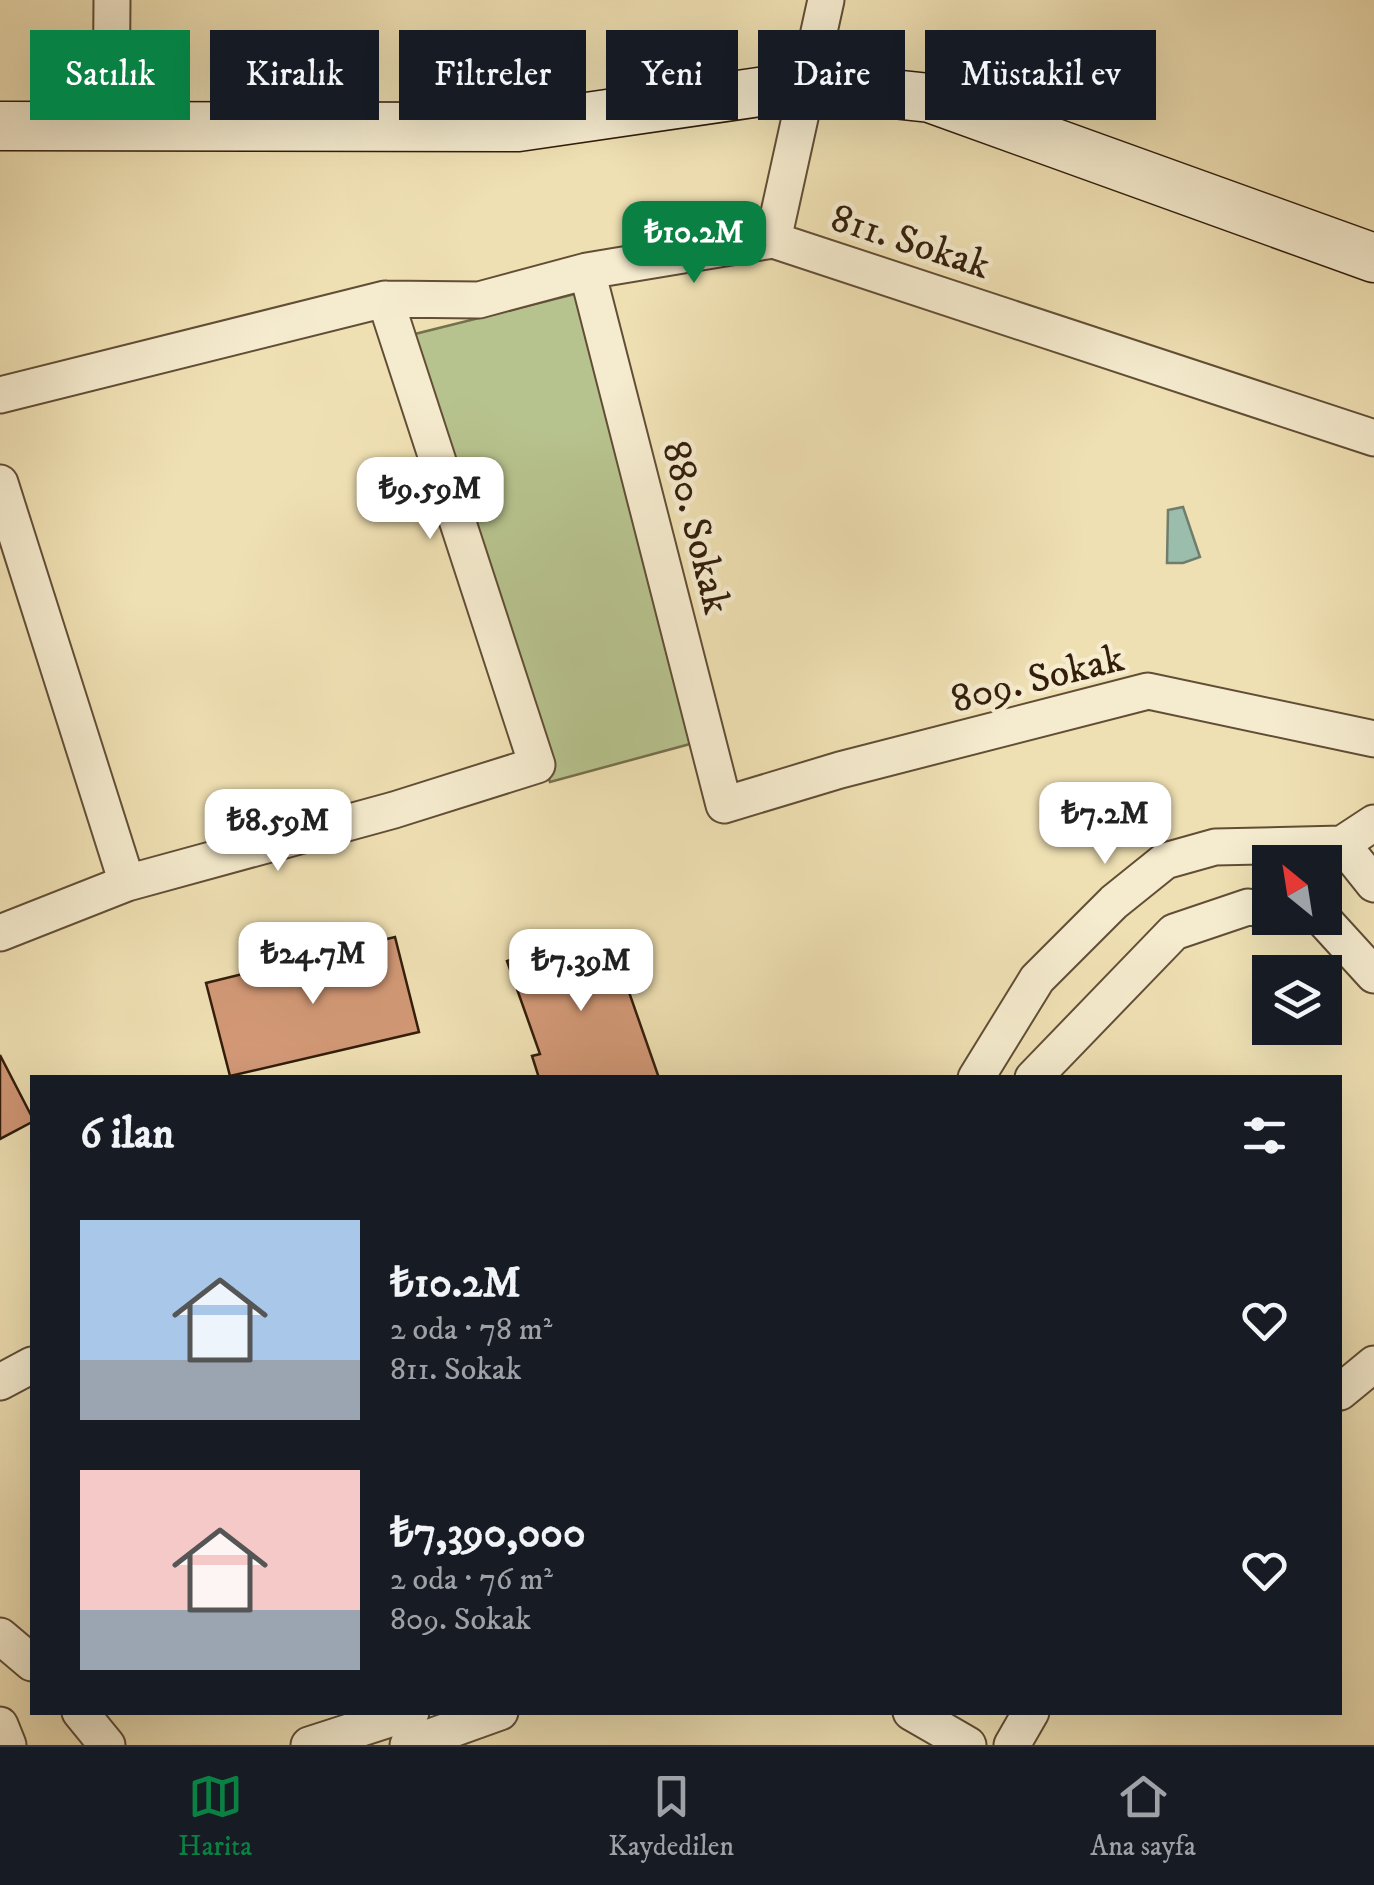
<!DOCTYPE html>
<html lang="tr">
<head>
<meta charset="utf-8">
<style>
	:root { --surface:#171b24; --page:#242831; --text:#f1f3f6; --muted:#9ea1a6; --line:#363941; --accent:#0b8043 }
	body { margin:0; font-family:"IM FELL DW Pica",serif; background:var(--page); color:var(--text); height:100vh; display:flex; flex-direction:column; font-size:38px; white-space:nowrap }
	* { box-sizing:border-box; margin:0 }
	p { font-size:32px; color:var(--muted) }
	.icon { flex:none; width:55px; height:55px; fill:none; stroke:currentColor; stroke-width:2; stroke-linecap:round; stroke-linejoin:round }
	.map { position:relative; flex:1; overflow:hidden }
	.details { position:absolute; left:30px; top:1075px; width:1312px; height:640px; display:flex; flex-direction:column; background:var(--surface); border-radius:0px; box-shadow:0 10px 40px #0002 }
	.details>* { flex:none }
	.banner { position:absolute; left:30px; top:30px; width:1315px; height:90px; display:flex; gap:20px }
	.needle { width:65px; rotate:330deg }
	.fabs { position:absolute; left:1252px; top:845px; display:grid; gap:20px }
	.fabs a { display:grid; place-items:center; width:90px; height:90px; border-radius:0px; background:var(--surface); box-shadow:0 10px 40px #0002; font-size:50px }
	.price { position:absolute; translate:-50% -85px; padding:0 22px; border-radius:20px; background:#fff; color:#222; font-size:32px; line-height:65px; filter:drop-shadow(0 2px 5px #0008) }
	.price::after { content:''; position:absolute; left:50%; top:60px; width:30px; height:22px; margin-left:-15px; background:inherit; clip-path:polygon(0 0,100% 0,50% 100%) }
	.price.current { background:var(--accent); color:#fff }
	ul { padding:0; list-style:none }
	li { display:flex; align-items:center; gap:30px; height:250px; padding:0 50px }
	li span { display:grid; place-items:center; flex:none; width:280px; height:200px; border-radius:0px; color:#555 }
	li>.icon { margin-inline-start:auto }
	span .icon { width:120px; height:120px; fill:#fffc; stroke-width:1 }
	li b { font-size:42px }
	h2 { display:flex; justify-content:space-between; align-items:center; height:120px; padding:0 50px; font-size:42px }
	.chip { padding:0 35px; border-radius:0px; background:var(--surface); box-shadow:0 10px 40px #0002; font-size:35px; line-height:90px }
	.chip.current { background:var(--accent); color:#fff }
	.menu { display:flex; justify-content:space-around; align-items:center; height:140px; border-top:2px solid var(--line); background:var(--surface); font-size:28px; color:var(--muted) }
	.menu a { display:grid; justify-items:center; gap:5px }
	.menu .current { color:var(--accent) }
	.map>svg:first-child { display:block }
	.green { fill:#b7c38e; stroke:#75704d; stroke-width:2.5 }
	.water { fill:#9abdac; stroke:#717d6c; stroke-width:2.5 }
	.building { fill:#d39977; stroke:#331e0c; stroke-width:2.5 }
	.lines { fill:none; stroke-linecap:round; stroke-linejoin:round }
	.minor-casing { stroke:#624e36; stroke-width:39 }
	.secondary-casing { stroke:#331e0c; stroke-width:51 }
	.minor { stroke:#f5ebce; stroke-width:35 }
	.secondary { stroke:#f5ebce; stroke-width:48 }
	.labels { text-anchor:middle; stroke-width:9; stroke-linejoin:round; paint-order:stroke }
	.street-label { font-size:40px; fill:#331e0c; stroke:#f5ebce }
</style>
</head>
<body>
<div class="map">
<svg width="1374" height="1745" viewBox="0 0 1374 1745">
	<rect width="100%" height="100%" fill="#efe0b3"/>
	<filter id="stains"><feTurbulence type="fractalNoise" baseFrequency=".002" numOctaves="4"/><feColorMatrix values="0 0 0 0 .2 0 0 0 0 .09 0 0 0 0 .02 0 0 0 .5 -.17"/></filter>
	<radialGradient id="worn" r=".72"><stop offset=".6" stop-color="#630" stop-opacity="0"/><stop offset="1" stop-color="#630" stop-opacity=".3"/></radialGradient>
	<path class="green" d="M579,293L701,741L550,782L411,335Z"/>
	<path class="water" d="M1183,507L1200,557L1183,563H1167L1168,510Z"/>
	<path class="building" d="M587,933L596,959L615,952L659,1078H539L532,1056L540,1054L507,961Z
		M395,937L419,1032L230,1076L206,983Z
		M0,1055L32,1117V1122L0,1139Z"/>
	<g class="lines">
		<defs>
			<path id="minor" d="M111,125L112,0
				M773,240L826,0
				M587,271L724,805L840,770L1148,691L1374,739
				M0,395L385,299L479,300L587,271L773,240L1374,438
				M0,483L127,883
				M1342,844L1374,884
				M1342,844L1374,823
				M1322,918L1374,975
				M0,933L127,883L394,810L537,765L385,299
				M976,1078L1037,979L1114,902L1165,861L1215,847L1342,844
				M1033,1078L1174,932L1248,907L1270,910
				M0,1382L32,1365
				M1340,1392L1374,1364
				M0,1636L32,1663
				M80,1712L107,1745
				M911,1712L968,1745
				M0,1725L8,1745
				M309,1745L411,1712
				M408,1745L500,1712
				M1012,1745L1031,1712"/>
			<path id="secondary" d="M0,126L518,127L808,85L930,98L1374,258"/>
		</defs>
		<use href="#minor" class="minor-casing"/>
		<use href="#secondary" class="secondary-casing"/>
		<use href="#minor" class="minor"/>
		<use href="#secondary" class="secondary"/>
	</g>
	<g class="labels">
		<g class="street-label">
			<text transform="translate(911 240) rotate(18)" y="14">811. Sokak</text>
			<text transform="translate(698 527) rotate(76)" y="14">880. Sokak</text>
			<text transform="translate(1037 677) rotate(-14)" y="14">809. Sokak</text>
		</g>
	</g>
	<rect width="100%" height="100%" filter="url(#stains)"/>
	<rect width="100%" height="100%" fill="url(#worn)"/>
</svg>
<div class="fabs">
<a><svg class="needle" viewBox="-14 -14 28 28"><path d="M0-13l5 13h-10z" fill="#e53935"/><path d="M0 13l5-13h-10z" fill="#9ea1a6"/></svg></a>
<a><svg class="icon" aria-label="layers" viewBox="0 0 24 24"><path d="M12 4l9 5-9 5-9-5zM3 14l9 5 9-5"/></svg></a>
</div>
<b class="price current" style="left:694px;top:286px">₺10.2M</b>
<b class="price" style="left:430px;top:542px">₺9.59M</b>
<b class="price" style="left:1105px;top:867px">₺7.2M</b>
<b class="price" style="left:278px;top:874px">₺8.59M</b>
<b class="price" style="left:313px;top:1007px">₺24.7M</b>
<b class="price" style="left:581px;top:1014px">₺7.39M</b>
<div class="banner">
<a class="chip current">Satılık</a>
<a class="chip">Kiralık</a>
<a class="chip">Filtreler</a>
<a class="chip">Yeni</a>
<a class="chip">Daire</a>
<a class="chip">Müstakil ev</a>
</div>
<section class="details">
<h2>6 ilan<svg class="icon" aria-label="filters" viewBox="0 0 24 24"><path d="M4 7h16M4 17h16"/><circle cx="9" cy="7" r="2"/><circle cx="15" cy="17" r="2"/></svg></h2>
<ul>
<li><span style="background:linear-gradient(#a9c7e8 70%,#9aa5b1 0)"><svg class="icon" aria-label="home" viewBox="0 0 24 24"><path d="M3 11l9-7 9 7M6 9v11h12V9"/></svg></span><div><b>₺10.2M</b><p>2 oda · 78 m²</p><p>811. Sokak</p></div><svg class="icon" aria-label="heart" viewBox="0 0 24 24"><path d="M12 20l-8-8c-3-5 5-10 8-4 3-6 11-1 8 4z"/></svg></li>
<li><span style="background:linear-gradient(#f6c9c9 70%,#9aa5b1 0)"><svg class="icon" aria-label="home" viewBox="0 0 24 24"><path d="M3 11l9-7 9 7M6 9v11h12V9"/></svg></span><div><b>₺7,390,000</b><p>2 oda · 76 m²</p><p>809. Sokak</p></div><svg class="icon" aria-label="heart" viewBox="0 0 24 24"><path d="M12 20l-8-8c-3-5 5-10 8-4 3-6 11-1 8 4z"/></svg></li>
</ul>
</section>
</div>
<nav class="menu">
<a class="current"><svg class="icon" aria-label="map" viewBox="0 0 24 24"><path d="M3 6l6-2 6 2 6-2v14l-6 2-6-2-6 2zM9 4v14M15 6v14"/></svg>Harita</a>
<a><svg class="icon" aria-label="saved" viewBox="0 0 24 24"><path d="M7 4h10v16l-5-4-5 4z"/></svg>Kaydedilen</a>
<a><svg class="icon" aria-label="home" viewBox="0 0 24 24"><path d="M3 11l9-7 9 7M6 9v11h12V9"/></svg>Ana sayfa</a>
</nav>
</body>
</html>
